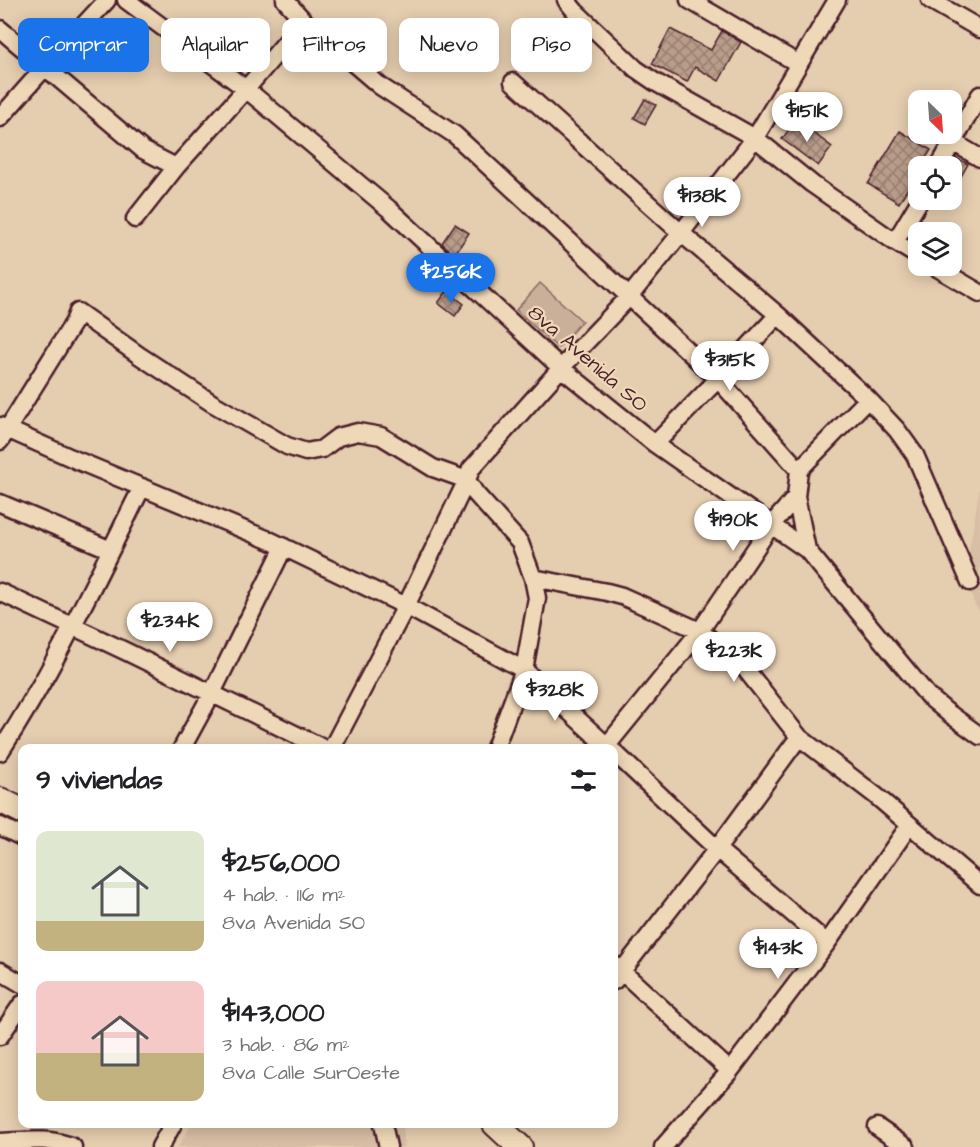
<!DOCTYPE html>
<html lang="es">
<head>
<meta charset="utf-8">
<style>
	:root { --surface:#fff; --page:#f2f2f2; --text:#202124; --muted:#757577; --accent:#1a73e8 }
	body { margin:0; font-family:"Architects Daughter",sans-serif; background:var(--page); color:var(--text); height:100vh; display:flex; flex-direction:column; font-size:22px; white-space:nowrap }
	* { box-sizing:border-box; margin:0 }
	p { font-size:20px; color:var(--muted) }
	.icon { flex:none; width:33px; height:33px; fill:none; stroke:currentColor; stroke-width:2; stroke-linecap:round; stroke-linejoin:round }
	.map { position:relative; flex:1; overflow:hidden }
	.details { position:absolute; left:18px; top:744px; width:600px; height:384px; display:flex; flex-direction:column; background:var(--surface); border-radius:12px; box-shadow:0 3px 15px #0003 }
	.details>* { flex:none }
	.guide { position:absolute; left:18px; top:18px; width:600px; height:54px; display:flex; gap:12px }
	.needle { width:39px; rotate:155deg }
	.tools { position:absolute; left:908px; top:90px; display:grid; gap:12px }
	.tools a { display:grid; place-items:center; width:54px; height:54px; border-radius:12px; background:var(--surface); box-shadow:0 3px 15px #0003; font-size:30px }
	.price { position:absolute; translate:-50% -51px; padding:0 14px; border-radius:21px; background:#fff; color:#222; font-size:20px; line-height:39px; filter:drop-shadow(0 2px 3px #0008) }
	.price::after { content:''; position:absolute; left:50%; top:36px; width:18px; height:14px; margin-left:-9px; background:inherit; clip-path:polygon(0 0,100% 0,50% 100%) }
	.price.on { background:var(--accent); color:#fff }
	ul { padding:0; list-style:none }
	li { display:flex; align-items:center; gap:18px; height:150px; padding:0 18px }
	li span { display:grid; place-items:center; flex:none; width:168px; height:120px; border-radius:12px; color:#555 }
	li>.icon { margin-inline-start:auto }
	span .icon { width:72px; height:72px; fill:#fffc; stroke-width:1 }
	li b { font-size:26px }
	h2 { display:flex; justify-content:space-between; align-items:center; height:72px; padding:0 18px; font-size:26px }
	.chip { padding:0 21px; border-radius:12px; background:var(--surface); box-shadow:0 3px 15px #0003; font-size:21px; line-height:54px }
	.chip.on { background:var(--accent); color:#fff }
	.map>svg:first-child { display:block }
	.built { fill:#d8bea4 }
	.pitch { fill:#cbb099; stroke:#8a6862; stroke-width:1.5 }
	.building { fill:url(#building-cross-hatch); stroke:#4a1f2b; stroke-width:1.5 }
	.lines { fill:none; stroke-linecap:round; stroke-linejoin:round }
	.minor-casing { stroke:#4a1f2b; stroke-width:21 }
	.highway-casing { stroke:#4a1f2b; stroke-width:28 }
	.minor { stroke:#efd8b7; stroke-width:16 }
	.highway { stroke:#efd8b7; stroke-width:24 }
	.labels { text-anchor:middle; stroke-width:4.5; stroke-linejoin:round; paint-order:stroke }
	.street-label { font-size:21px; fill:#4a1f2b; stroke:#efd8b7 }
</style>
</head>
<body>
<div class="map">
<svg width="980" height="1147" viewBox="0 0 980 1147">
	<defs>
		<pattern id="building-cross-hatch" width="8" height="8" patternUnits="userSpaceOnUse" patternTransform="scale(1.5)"><rect width="8" height="8" fill="#b99c8a"/><path d="M0 0l8 8M0 8l8-8" fill="none" stroke="#987f71"/></pattern>
	</defs>
	<rect width="100%" height="100%" fill="#e5cdaf"/>
	<filter id="ink" filterUnits="userSpaceOnUse"><feTurbulence type="fractalNoise" baseFrequency=".0167" numOctaves="2"/><feDisplacementMap in="SourceGraphic" scale="12" xChannelSelector="R" yChannelSelector="G"/><feConvolveMatrix kernelMatrix="1 2 1 2 8 2 1 2 1" color-interpolation-filters="sRGB"/></filter>
	<g filter="url(#ink)">
		<path class="built" d="M980,485V612L974,604L966,570Z
			M192,1124H403L404,1147H178Z"/>
		<path class="pitch" d="M540,283L582,321L558,348L516,310Z"/>
		<path class="building" d="M670,29L711,50L722,31L741,42L719,81L695,67L687,82L652,64Z
			M645,99L656,105L645,124L634,118Z
			M796,120L832,147L818,166L782,139Z
			M900,131L931,150L921,166H918V171L899,203L868,184Z
			M956,158L968,164L959,180L951,176V166Z
			M455,224L469,233L454,255L442,243Z
			M447,291L464,304L455,316L438,303Z"/>
		<g class="lines">
			<defs>
				<path id="minor" d="M126,0L246,89L389,209L561,368L655,444L807,550L928,696L947,712L980,736
					M285,0L304,21L380,86L455,135L718,379L799,470
					M566,0L575,11L636,69L655,82L755,138L812,184L895,242L918,256
					M689,0L799,64
					M930,0L980,29
					M0,29L143,150L176,167
					M513,82L681,233L778,315L868,399L897,430L915,455L970,582
					M0,118L45,67L107,0
					M953,142L980,158
					M939,166L980,95
					M135,219L176,167L246,89L304,21
					M895,242L920,200
					M934,266L980,293
					M0,426L76,460L271,541L406,606L524,670L609,748
					M0,441L74,322L78,312L140,356L212,403L287,446L306,452L322,449L338,437L358,432L381,436L433,468L467,480L406,606L332,748
					M655,444L718,379L778,315
					M0,503L111,550
					M807,550L796,497L799,470L868,399
					M533,578L607,592L622,596L700,631L732,656L743,666L799,737L875,795L980,885
					M0,592L125,651L323,748
					M182,748L212,693L284,547
					M495,748L524,670L537,598L533,578L520,543L475,493L467,480L471,469L561,368L629,297L681,233L755,138L837,0
					M605,748L700,631L772,524L796,497
					M0,752C55,668 97,577 142,487
					M614,752L717,849L827,943
					M0,826L22,837
					M616,966L730,1071
					M0,971L22,984
					M614,981L717,849L799,737
					M0,1036L22,1004
					M383,1124L388,1147
					M877,1127L906,1147
					M0,1142C25,1141 49,1137 73,1147
					M160,1147L173,1124
					M663,1147L730,1071L827,943L909,826"/>
				<path id="highway" d="M0,800L22,811
					M495,1124L520,1147"/>
			</defs>
			<use href="#minor" class="minor-casing"/>
			<use href="#highway" class="highway-casing"/>
			<use href="#minor" class="minor"/>
			<use href="#highway" class="highway"/>
		</g>
	</g>
	<g class="labels">
		<g class="street-label">
			<text transform="translate(588 358) rotate(41)" y="7">8va Avenida SO</text>
		</g>
	</g>
</svg>
<div class="tools">
<a><svg class="needle" viewBox="-14 -14 28 28"><path d="M0-13l5 13h-10z" fill="#e53935"/><path d="M0 13l5-13h-10z" fill="#757577"/></svg></a>
<a><svg class="icon" aria-label="locate" viewBox="0 0 24 24"><circle cx="12" cy="12" r="6"/><path d="M12 2v4M12 18v4M2 12h4M18 12h4"/></svg></a>
<a><svg class="icon" aria-label="layers" viewBox="0 0 24 24"><path d="M12 4l9 5-9 5-9-5zM3 14l9 5 9-5"/></svg></a>
</div>
<b class="price" style="left:807px;top:143px">$151K</b>
<b class="price" style="left:702px;top:228px">$138K</b>
<b class="price on" style="left:451px;top:304px">$256K</b>
<b class="price" style="left:730px;top:392px">$315K</b>
<b class="price" style="left:733px;top:552px">$190K</b>
<b class="price" style="left:170px;top:653px">$234K</b>
<b class="price" style="left:734px;top:683px">$223K</b>
<b class="price" style="left:555px;top:722px">$328K</b>
<b class="price" style="left:778px;top:980px">$143K</b>
<div class="guide">
<a class="chip on">Comprar</a>
<a class="chip">Alquilar</a>
<a class="chip">Filtros</a>
<a class="chip">Nuevo</a>
<a class="chip">Piso</a>
</div>
<section class="details">
<h2>9 viviendas<svg class="icon" aria-label="filters" viewBox="0 0 24 24"><path d="M4 7h16M4 17h16"/><circle cx="9" cy="7" r="2"/><circle cx="15" cy="17" r="2"/></svg></h2>
<ul>
<li><span style="background:linear-gradient(#dfe7d0 75%,#c2b280 0)"><svg class="icon" aria-label="home" viewBox="0 0 24 24"><path d="M3 11l9-7 9 7M6 9v11h12V9"/></svg></span><div><b>$256,000</b><p>4 hab. · 116 m²</p><p>8va Avenida SO</p></div></li>
<li><span style="background:linear-gradient(#f6c9c9 60%,#c2b280 0)"><svg class="icon" aria-label="home" viewBox="0 0 24 24"><path d="M3 11l9-7 9 7M6 9v11h12V9"/></svg></span><div><b>$143,000</b><p>3 hab. · 86 m²</p><p>8va Calle SurOeste</p></div></li>
</ul>
</section>
</div>
</body>
</html>
